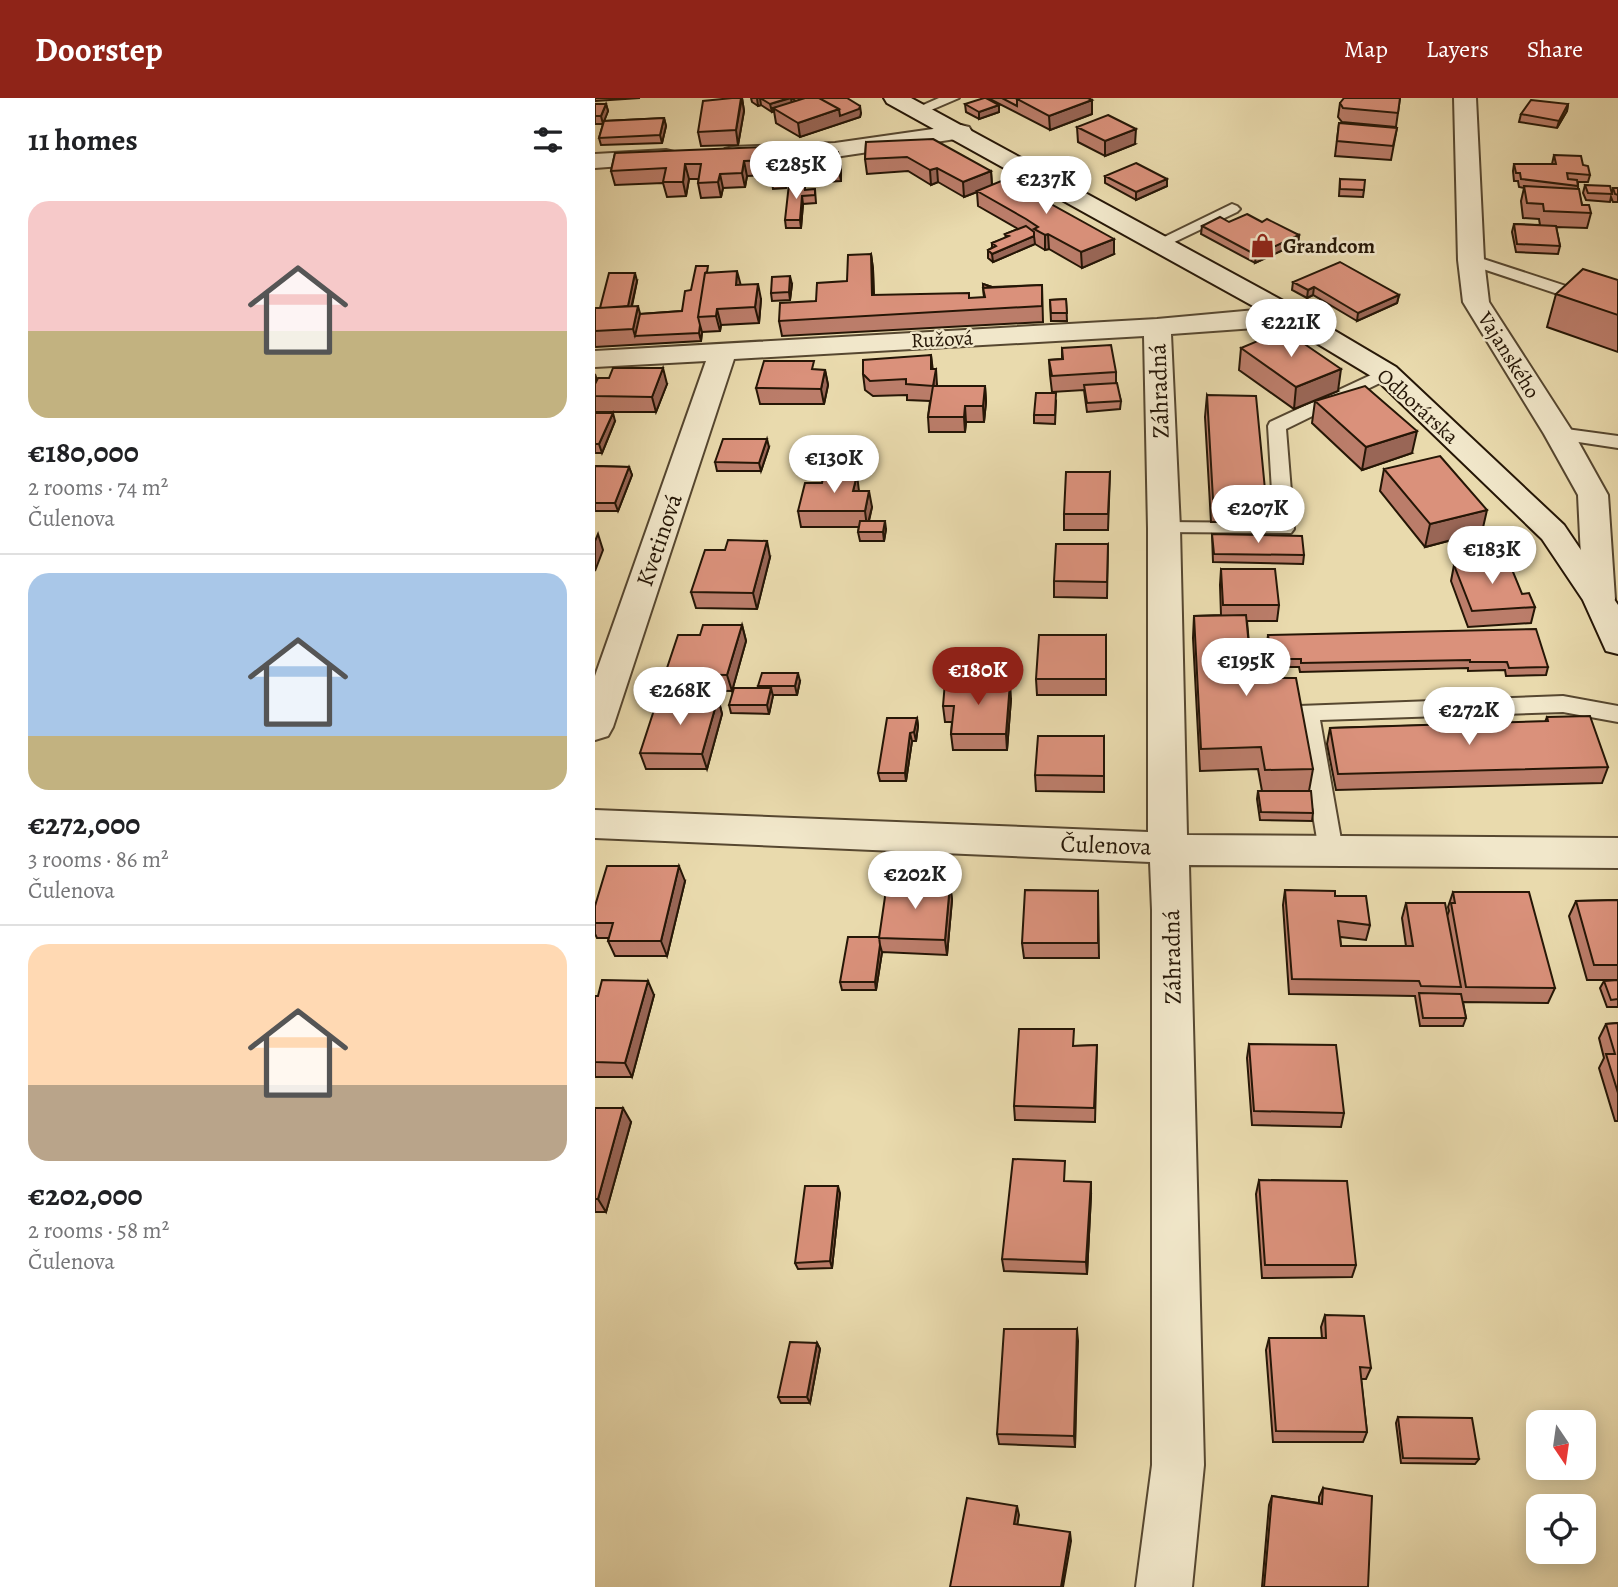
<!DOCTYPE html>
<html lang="en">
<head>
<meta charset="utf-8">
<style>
	:root { --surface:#fff; --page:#f6f6f6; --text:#202124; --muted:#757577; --line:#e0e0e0; --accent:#8f2418 }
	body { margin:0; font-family:Alegreya,serif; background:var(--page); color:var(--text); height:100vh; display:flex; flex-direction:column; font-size:26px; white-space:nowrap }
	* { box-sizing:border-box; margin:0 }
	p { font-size:23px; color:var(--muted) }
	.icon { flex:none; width:38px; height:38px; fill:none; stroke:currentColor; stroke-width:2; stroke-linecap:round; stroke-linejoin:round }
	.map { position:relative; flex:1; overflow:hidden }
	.drawer { display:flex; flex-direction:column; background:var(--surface); width:595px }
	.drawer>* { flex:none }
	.needle { width:46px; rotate:167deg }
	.buttons { position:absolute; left:931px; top:1312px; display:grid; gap:14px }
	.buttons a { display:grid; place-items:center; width:70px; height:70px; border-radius:14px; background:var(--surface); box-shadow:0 4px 18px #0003; font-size:35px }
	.price { position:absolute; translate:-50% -60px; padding:0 16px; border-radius:24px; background:#fff; color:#222; font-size:23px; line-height:46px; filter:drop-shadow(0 2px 4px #0008) }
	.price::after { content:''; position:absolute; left:50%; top:42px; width:21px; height:16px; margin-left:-10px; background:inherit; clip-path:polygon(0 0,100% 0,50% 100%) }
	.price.current { background:var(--accent); color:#fff }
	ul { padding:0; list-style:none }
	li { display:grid; align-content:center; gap:14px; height:371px; padding:0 28px }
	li+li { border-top:2px solid var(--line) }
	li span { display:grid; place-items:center; height:217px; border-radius:21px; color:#555 }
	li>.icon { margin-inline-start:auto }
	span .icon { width:126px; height:126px; fill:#fffc; stroke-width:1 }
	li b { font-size:30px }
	h2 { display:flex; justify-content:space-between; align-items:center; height:84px; padding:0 28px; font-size:30px }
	header { display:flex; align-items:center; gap:42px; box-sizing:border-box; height:98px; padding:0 35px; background:var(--accent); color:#fff }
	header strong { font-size:33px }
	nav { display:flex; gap:38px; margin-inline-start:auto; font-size:24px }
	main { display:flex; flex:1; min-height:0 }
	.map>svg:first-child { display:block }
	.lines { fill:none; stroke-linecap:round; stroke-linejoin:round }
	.service-casing { stroke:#564730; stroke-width:4 }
	.minor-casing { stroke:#564730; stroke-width:4 }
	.secondary-casing { stroke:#251606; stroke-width:4 }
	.service { fill:#f1e7ca; fill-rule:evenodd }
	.minor { fill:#f1e7ca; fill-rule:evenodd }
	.secondary { fill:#f1e7ca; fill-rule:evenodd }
	.wall { fill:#bb7d6a; stroke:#251606; stroke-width:2 }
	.shaded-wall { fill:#996656; stroke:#251606; stroke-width:2 }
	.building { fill:#da917b; stroke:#251606; stroke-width:2 }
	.labels { text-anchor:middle; stroke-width:5; stroke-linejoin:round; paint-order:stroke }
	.far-poi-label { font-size:21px; font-weight:bold; fill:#251606; stroke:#f1e7ca; text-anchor:start }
	.far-street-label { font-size:21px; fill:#251606; stroke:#f1e7ca }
	.street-label { font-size:24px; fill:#251606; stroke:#f1e7ca }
</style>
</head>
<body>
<header>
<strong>Doorstep</strong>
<nav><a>Map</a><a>Layers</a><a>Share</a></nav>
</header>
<main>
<section class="drawer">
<h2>11 homes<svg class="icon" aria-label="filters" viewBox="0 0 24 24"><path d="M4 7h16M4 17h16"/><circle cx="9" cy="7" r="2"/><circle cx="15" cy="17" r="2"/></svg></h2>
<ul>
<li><span style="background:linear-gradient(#f6c9c9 60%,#c2b280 0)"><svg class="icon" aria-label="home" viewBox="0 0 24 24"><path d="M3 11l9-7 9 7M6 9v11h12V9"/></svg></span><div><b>€180,000</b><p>2 rooms · 74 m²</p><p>Čulenova</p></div></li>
<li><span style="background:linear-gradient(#a9c7e8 75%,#c2b280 0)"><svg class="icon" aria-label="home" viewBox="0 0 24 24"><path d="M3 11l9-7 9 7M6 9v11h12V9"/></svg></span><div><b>€272,000</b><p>3 rooms · 86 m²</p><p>Čulenova</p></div></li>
<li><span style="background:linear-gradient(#ffd9b3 65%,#b9a48a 0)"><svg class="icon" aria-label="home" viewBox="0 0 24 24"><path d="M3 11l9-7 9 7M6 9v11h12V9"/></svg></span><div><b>€202,000</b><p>2 rooms · 58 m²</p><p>Čulenova</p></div></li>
</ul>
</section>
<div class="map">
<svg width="1023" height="1489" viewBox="0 0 1023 1489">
	<rect width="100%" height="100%" fill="#e9daad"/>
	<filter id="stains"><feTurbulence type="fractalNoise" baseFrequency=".00286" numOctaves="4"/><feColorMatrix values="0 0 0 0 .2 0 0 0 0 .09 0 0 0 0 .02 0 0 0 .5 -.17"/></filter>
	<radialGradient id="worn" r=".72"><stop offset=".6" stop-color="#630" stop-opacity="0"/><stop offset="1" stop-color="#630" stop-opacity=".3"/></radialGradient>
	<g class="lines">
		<defs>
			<path id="service" d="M344,0H364L329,15H319L317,12Z
				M637,106L642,108L645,111L642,114L571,148L565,150L557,145Z
				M876,157L1023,205V216L870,165L868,162L870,159Z
				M791,270L797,271L800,275L797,279L691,331L699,431L696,435L562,434L559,430L562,426L569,424L679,425L673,328L675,324Z
				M964,330L1023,338V350L957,340L955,336Z
				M968,598L1023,608V624L968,614L725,622L748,753L745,760L736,762L727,760L724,753L701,614L704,608Z"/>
			<path id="minor" d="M859,0H881L889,162L894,204L979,336L1013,397L1020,501L1016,509L1004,512L992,509L988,501L983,397L949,336L868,204L863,162Z
				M366,27L374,29L377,34L374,39L240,59L138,63L130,61L127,56L130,51L138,49L240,45Z
				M71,52L79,54L82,59L79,64L0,70V56Z
				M694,209L703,211L707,217L703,223L660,230L576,236L585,430L592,737L1023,740V770L594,767L609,1367L597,1489H541L557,1367V812L555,764L0,740V712L553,734V430L549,238L139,261L18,629L13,638L0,642V578L111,263L0,269V253L562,221Z"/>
			<path id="secondary" d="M289,0H316L703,211L801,269L969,427L1023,507V556L1011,553L988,502L947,441L781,281L685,223L292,5Z"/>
		</defs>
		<use href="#service" class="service-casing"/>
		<use href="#minor" class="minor-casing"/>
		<use href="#secondary" class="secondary-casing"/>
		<use href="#service" class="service"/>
		<use href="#minor" class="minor"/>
		<use href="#secondary" class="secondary"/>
	</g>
	<path class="wall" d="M0,0H45L0,3Z
		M147,0L149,13L143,47L106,48L103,34Z
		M156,0H252L266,15L265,19L205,39L181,25L179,13L177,14L166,7L163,8L157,4Z
		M393,0H493L497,2V16L455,32Z
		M805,0L801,29L747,24L743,19L745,5L757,1Z
		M0,6H11L13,13L9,23L69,20L71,28L67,45L6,47L4,40L8,26H0Z
		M370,6L404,7V14L384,21L371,14Z
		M973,6L972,13L962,30L924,24L926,16Z
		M744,25L802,30L796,62L740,58Z
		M482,29L540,46L510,58L483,44Z
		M271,44L396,73L397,87L519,156L487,170L454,151L450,152L440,146L398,164L393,160V152L397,150V145L411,140L410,136L423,131L383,108L382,94L369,99L343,84L336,87L313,73L272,76L270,61Z
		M243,54L246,69V83L195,86L193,71V65L191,90L178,91L176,77L152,78L150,89L128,90L126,99L106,100L103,85L104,81H94L91,98L72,99L68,85L20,87L16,73L20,55L193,62L232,55Z
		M959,57L988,67L995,77L993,84H983V91L987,107L996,115L992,130L961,129L965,148L963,156L921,154L917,134L919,126L945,127L944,121L928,120L926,103L929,90L924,89L923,83H919L918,73L919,66H957Z
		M510,78L572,81V88L541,102L510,85Z
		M745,81L769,92L768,99L744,98Z
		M990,87L1017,94L1018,90H1023V104H1018L1016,99L1015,104L991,102L988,95Z
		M220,91L221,105L208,106L206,130H191L190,122L211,92Z
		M634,124H667L704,137L703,145L660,165L606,136L607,128Z
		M276,156L278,171L279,197L374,200H389L388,186L397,189L447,187L448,224L187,238L184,223L221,203L252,183Z
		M1023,182V254L952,229L961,196Z
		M42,183L37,208L45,216L87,213L96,192L145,187L166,201L164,225L126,227L125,233L107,234L106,243L0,249V210H5Z
		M698,184L804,197L802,205L762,223L718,197L712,200L697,192Z
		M197,186L195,202L177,203L176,195Z
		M471,201L472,223H456L455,202Z
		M467,250L521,274V285L526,303L525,311L492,314L489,292L457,294L455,277L454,262L467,261Z
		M646,250L743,293L699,311L644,272Z
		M336,257L337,271L342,288H390L391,304L389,324H371L370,334H334L333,319L335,303L312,302V297L278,298L270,292L268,276Z
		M221,272H230L233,287L229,306H165L161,290Z
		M0,276L2,282L72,286L61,314H0Z
		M612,297L671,402L669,424H616L610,319Z
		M461,303L460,326L439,325V317Z
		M720,303L817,355L767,372L717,325Z
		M0,315L20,323L7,355H0Z
		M174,349L166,373H122L120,364Z
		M0,368L34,369L37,377L23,413H0Z
		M789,371L887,434L830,449L785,393Z
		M515,374L513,432H469V416Z
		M264,393L277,409L274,423L291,431L289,443H265L263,434L264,429H206L203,413Z
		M617,436L709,457L708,466L618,464Z
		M513,446L512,500L459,499V483Z
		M175,459L162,511L101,510L96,494Z
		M871,460L888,466L927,496L940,509L936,525L873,529L856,483L859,467H869Z
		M626,471L684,507L682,523H652L657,580L718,671L714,693L718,715L717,723L665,722L662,701L663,693H667L663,671L605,673L598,540L599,518L626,517L625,487Z
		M147,527L151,543L137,593L75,592L70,576L105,537Z
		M511,537V597H442L441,581Z
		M673,537L953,569L951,577L911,578L910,572L873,573V570L705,574L704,569H676L672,545Z
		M205,583L202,597H178L174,616L136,615L134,607L164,590L163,588Z
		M123,600L127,616L112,671H51L45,655L82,609Z
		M416,601L412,652H358L356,636L357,624H350L348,608Z
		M952,619L1013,669L1007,685L741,692L732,646L735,630L950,624Z
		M322,620L323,628L321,643H317L311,683H285L283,675Z
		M509,638V694L441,693L440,677Z
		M90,783L72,858H20L13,843L14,840H2L0,836V808Z
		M355,786L357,802L352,857L287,854L281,892H247L245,884L284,839Z
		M690,792L740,798L775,827L771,842L745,839L746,848H811L807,820L811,805L852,818L854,813L853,809L858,794L960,890L953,905L868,904L871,920L868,928H825L820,898L694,896L688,807Z
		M503,793L504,860H429L427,845Z
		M1023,802V882H992L974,818L981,803Z
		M1023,882V909H1012L1005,890L1009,883Z
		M59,897L37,979H0V898Z
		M1023,925V1023H1020L1004,970L1009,960L1004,940L1011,926Z
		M654,946L749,1015L746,1029L657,1027L652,960Z
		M502,947L500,1024L420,1022L419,1008L479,948Z
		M0,1010L36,1024L11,1114H0Z
		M664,1082L761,1167L757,1179L667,1180L661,1096Z
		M245,1095L237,1170L203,1171L200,1165Z
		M496,1097L492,1176L409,1173L407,1161Z
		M730,1217L776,1270L771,1281H766L772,1334L768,1344H678L671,1252L674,1240H727L726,1229Z
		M482,1231L480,1349L404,1346L402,1336Z
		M222,1245L225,1251L215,1305H186L183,1299Z
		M803,1319L884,1361L880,1366L806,1365L801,1325Z
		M728,1390L773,1489H667L674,1407L677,1398L724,1405V1399Z"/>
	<path class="shaded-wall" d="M147,0L149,13L143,47L141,32Z
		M162,0H165L166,7L163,8Z
		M196,0L197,7L178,10L179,13L177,14L175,6Z
		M497,2V16L455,32L454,18Z
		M11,6L13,13L8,26L6,18Z
		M973,6L972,13L962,30L964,23Z
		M404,7V14L384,21V14Z
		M265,8L266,15L265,19L205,39L203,25L244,11Z
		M69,20L71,28L67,45L65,37Z
		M541,31L540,46L510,58V43Z
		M191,48L193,62L191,90L188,75Z
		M243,54L246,69V83L243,68Z
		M149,63L152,78L150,89L147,75Z
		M90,66L94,81L91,98L88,84Z
		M342,70L343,84L336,87L335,72Z
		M396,73L397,88L369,99L368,84Z
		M125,76L128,90L126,99L123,84Z
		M572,81V88L541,102V94Z
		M207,98L208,106L206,130L205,122Z
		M453,136L454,151L450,152V137Z
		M704,137L703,145L660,165L661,157Z
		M439,138L440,146L398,164L397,156Z
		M519,141V156L487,170L486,154Z
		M276,156L278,171L279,212L277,197Z
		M142,173L146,188L141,187Z
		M40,175L42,183L33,224L31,216Z
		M195,178L197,186L195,202L194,194Z
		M163,186L166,201L164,225L160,209Z
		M719,189L718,197L712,200L713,192Z
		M804,197L802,205L762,223L763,215Z
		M43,208L47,223L40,238L38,231Z
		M122,211L126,227L125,233L121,218Z
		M105,227L107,234L106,243L104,235Z
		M336,257L338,273L341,271L342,287L340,303Z
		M68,270L72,286L61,314L57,299Z
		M746,271L743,293L699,311L701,289Z
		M230,272L233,287L229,306L226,291Z
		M390,288L391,304L389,324L388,308Z
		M370,308L371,324L370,334L369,319Z
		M18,315L20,323L7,355L4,346Z
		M822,333L817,355L767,372L771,349Z
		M172,341L174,349L166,373L164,365Z
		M34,369L37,377L23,413L20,405Z
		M262,377L264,393H258Z
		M274,393L277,409L272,429L270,413Z
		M892,412L887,434L830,449L835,426Z
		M290,423L291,431L289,443L288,434Z
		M3,436L8,452L0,473V443Z
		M172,443L175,459L162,511L158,495Z
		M147,527L151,543L137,593L132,577Z
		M203,575L205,583L202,597L200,588Z
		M415,585L416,601L412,652L411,636Z
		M176,590L178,598L174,616L172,607Z
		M123,600L127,616L112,671L107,656Z
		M322,620L323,628L321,643L319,634Z
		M315,635L317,643L311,683L310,675Z
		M84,768L90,783L72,858L66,843Z
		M355,786L357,802L352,857L350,842Z
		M285,847L287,854L281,892L280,884Z
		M53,883L59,897L37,979L30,965Z
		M28,1010L36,1024L11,1114L3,1101Z
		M496,1084V1097L492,1176L491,1164Z
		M243,1088L245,1095L237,1170L235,1163Z
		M482,1231L483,1243L480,1349L479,1338Z
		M222,1245L225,1251L215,1305L212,1299Z
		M422,1408L424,1417L421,1435L419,1426Z
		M475,1434L476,1443L468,1489H466Z"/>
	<path class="building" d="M137,0H146L141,32L103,34L108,3Z
		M165,0H194L175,6Z
		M196,0H210L201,3Z
		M210,0H224L244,11L203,25L178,10Z
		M224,0H252L265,8L264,11L245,18L244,11Z
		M389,0H391L404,7L384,14L370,6Z
		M407,0H425L422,1V8Z
		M425,0H493L497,2L454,18L422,1Z
		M749,0H805L803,15L748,10L745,5Z
		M936,2L973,6L964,23L926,16Z
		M0,6H11L6,18H0Z
		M513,17L541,31L510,43L482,29Z
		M69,20L65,37L4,40L9,23Z
		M744,25L802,30L798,48L742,43Z
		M338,41L396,73L368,84L342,70L335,72L312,59L270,61L271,44Z
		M191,48L188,75L176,76L177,62L149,63L147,75L125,76L123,84L103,85L106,66H90L88,84H68L71,70L16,73L20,55Z
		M231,51V55L243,54V68L193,71L194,54Z
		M959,57L986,58L988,67L993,68L995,77L972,75L973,81L982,82L983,88L926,81L925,75H921L919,66H961Z
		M541,65L572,81L541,94L510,78Z
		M411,81L519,141L486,154L453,136L450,137L439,131L443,129L431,121L382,93Z
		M745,81L770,82L769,92L745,91Z
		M194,86H210V92L220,91V97L207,98L205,122H190Z
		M990,87L1015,88L1017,96L993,95Z
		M929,88L984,91L987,107H994L996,115L949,113L948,106L932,105Z
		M1018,90H1023V97L1020,96Z
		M652,116L667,124L672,121L704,137L661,157L607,128L625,119L634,124Z
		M919,126L961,128L965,148L922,146Z
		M431,128L439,134V138L397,156L393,152L401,148L397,145L414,138L410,136Z
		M276,156L277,197L374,195V200L390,199L388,190L447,187V208L184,223L185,205L221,203L222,185L252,183L253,157Z
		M745,164L804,197L763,215L719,189L713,192L698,184Z
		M101,168H113L112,174L110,175L103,219L105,227L104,235L40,238L45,216L87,213L90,193L96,192Z
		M988,171L1023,182V217L961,196Z
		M142,173L141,187L163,186L160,209L122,211L121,218L103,219L110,175Z
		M14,175H40L33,208L5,210Z
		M195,178L194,194L176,195L177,179Z
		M388,186L397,189L388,190L389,197Z
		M471,201L472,215H456L455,202Z
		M43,208L38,231L0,233V210Z
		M689,232L746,271L701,289L646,250Z
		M516,247L521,274L457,278L454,262L468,261L467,250Z
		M336,257V271H341L338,288L311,286V281L275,283L268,276V262Z
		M169,263H219L217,271L230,272L226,291L161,290Z
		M18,270H68L57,299L0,298V286L3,280H14Z
		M522,285L526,303L492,305L489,287Z
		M338,288H390L388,308H370L369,319H333Z
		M770,288L822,333L771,349L720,303Z
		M441,295H461L460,317H439Z
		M612,297L661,298L671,402L618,401Z
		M0,315H18L4,346H0Z
		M128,341H172L164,365L120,364Z
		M845,358L892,412L835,426L789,371Z
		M0,368L34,369L20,405H0Z
		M471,374H515L513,416H469Z
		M236,377H262L258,393H274L270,413H203L210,385H227L228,380H235Z
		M265,423H290L288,434H263Z
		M617,436L707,438L709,457L619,456Z
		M133,442L172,443L158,495L96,494L110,452H130Z
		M461,446H513L512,484L459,483Z
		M871,460H886L888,466L914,464L927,496L934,495L940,509L877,513L859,467H873Z
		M626,471H680L684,507H628Z
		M651,517L657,580H701L718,671L670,672L666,649L606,651L599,518Z
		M108,527H147L132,577L70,576L83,537H105Z
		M941,531L953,569L914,570L912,564H875V562L706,565V561H677L673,537Z
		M444,537H511V581H441Z
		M167,575H203L200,588H163Z
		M350,584L415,585L411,636H356L359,608H348Z
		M139,590H176L172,607H134Z
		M84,600H123L107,656L45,655L60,609H82Z
		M995,618L1013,669L743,676L735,630L953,623L952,619Z
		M292,620H322L319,634L315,635L310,675H283Z
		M443,638H509V678L440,677Z
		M663,693H716L718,715L666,714Z
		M12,768H84L66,843H13L18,825H0V808Z
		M292,785L355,786L350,842L284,840Z
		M430,792L503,793V845H427Z
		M690,792L740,793V798H771L775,827L743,823L746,848H818L811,805H850L866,889L826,888L824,883L697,881Z
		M858,794H934L960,890L871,889L856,805H860Z
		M1023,802V867H999L981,803Z
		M253,839H284L285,847L280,884H245Z
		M7,882L53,883L30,965L0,964V898H3Z
		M1023,882V901L1016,902L1009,883Z
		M824,895L866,896L871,920H828Z
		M1023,925V995L1011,956H1020L1011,926Z
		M424,931H479L478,948L502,947L499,1010L419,1008Z
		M654,946L741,947L749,1015L659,1013Z
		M0,1010H28L3,1101H0Z
		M418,1061L470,1063L469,1083L496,1084L491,1164L407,1161Z
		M664,1082L752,1083L761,1167H670Z
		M210,1088H243L235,1163L200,1165Z
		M730,1217L769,1218L776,1270L765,1269L772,1334L681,1333L674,1240H731Z
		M409,1231H482L479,1338L402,1336Z
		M195,1244L222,1245L212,1299H183Z
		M803,1319L877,1320L884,1361L808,1360Z
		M728,1390L777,1398L773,1489H669L677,1398L727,1406Z
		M372,1400L422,1408L419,1426L475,1434L466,1489H355Z"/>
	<defs>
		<symbol id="shop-bare" viewBox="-9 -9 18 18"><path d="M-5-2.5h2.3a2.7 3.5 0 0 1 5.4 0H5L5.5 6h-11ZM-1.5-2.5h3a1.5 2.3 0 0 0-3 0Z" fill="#8f2418" stroke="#f1e7ca" stroke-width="2.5" paint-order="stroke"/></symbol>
	</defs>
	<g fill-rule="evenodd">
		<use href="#shop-bare" x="650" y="130" width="35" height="35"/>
	</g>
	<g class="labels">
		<g class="far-poi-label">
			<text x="688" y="155">Grandcom</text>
		</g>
		<g class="far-street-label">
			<text transform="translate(347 241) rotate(-3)" y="7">Ružová</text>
			<text transform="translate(914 257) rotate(58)" y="7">Vajanského</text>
			<text transform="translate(823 308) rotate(42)" y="7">Odborárska</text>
		</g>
		<g class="street-label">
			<text transform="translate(564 293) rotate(-92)" y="8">Záhradná</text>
			<text transform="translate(64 442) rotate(-71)" y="8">Kvetinová</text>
			<text transform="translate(511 747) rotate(2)" y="8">Čulenova</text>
			<text transform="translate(577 859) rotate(-91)" y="8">Záhradná</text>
		</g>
	</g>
	<rect width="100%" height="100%" filter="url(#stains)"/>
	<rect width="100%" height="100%" fill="url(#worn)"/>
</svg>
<div class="buttons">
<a><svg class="needle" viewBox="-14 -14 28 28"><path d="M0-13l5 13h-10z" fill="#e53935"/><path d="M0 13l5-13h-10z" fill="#757577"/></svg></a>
<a><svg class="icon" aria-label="locate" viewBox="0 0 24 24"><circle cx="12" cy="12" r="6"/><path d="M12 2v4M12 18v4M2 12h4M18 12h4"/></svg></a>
</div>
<b class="price" style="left:201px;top:103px">€285K</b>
<b class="price" style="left:451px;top:118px">€237K</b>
<b class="price" style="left:696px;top:261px">€221K</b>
<b class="price" style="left:239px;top:397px">€130K</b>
<b class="price" style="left:663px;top:447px">€207K</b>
<b class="price" style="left:897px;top:488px">€183K</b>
<b class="price" style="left:651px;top:600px">€195K</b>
<b class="price current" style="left:383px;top:609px">€180K</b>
<b class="price" style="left:85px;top:629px">€268K</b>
<b class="price" style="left:874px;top:649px">€272K</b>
<b class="price" style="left:320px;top:813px">€202K</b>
</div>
</main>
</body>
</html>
